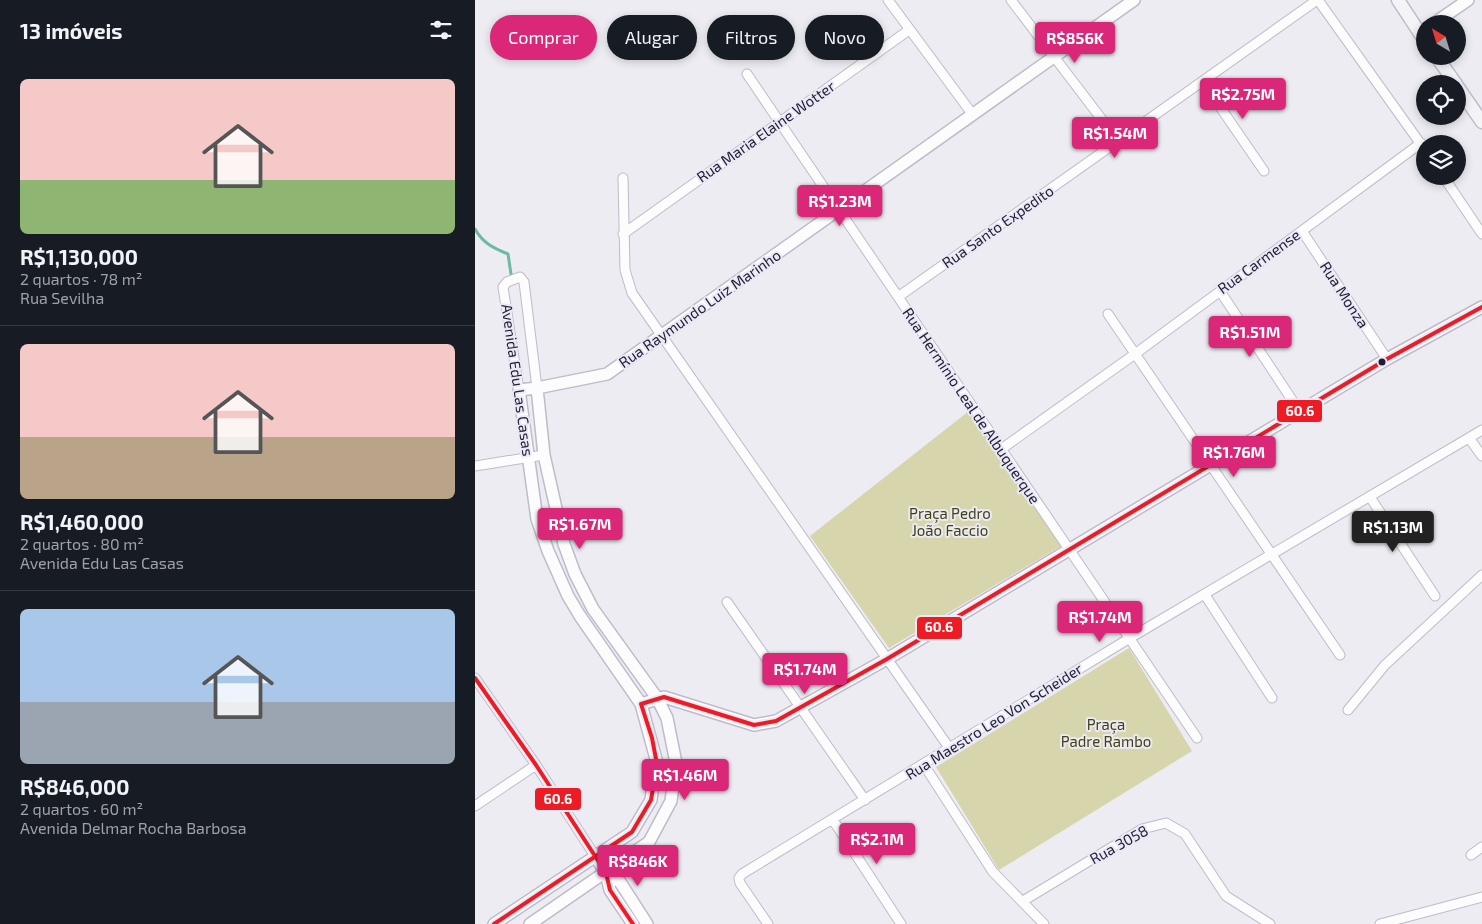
<!DOCTYPE html>
<html lang="pt">
<head>
<meta charset="utf-8">
<style>
	:root { --surface:#171b24; --page:#20242c; --text:#f1f3f6; --muted:#9ea1a6; --line:#363941; --accent:#db2777 }
	body { margin:0; font-family:"Exo 2",sans-serif; background:var(--page); color:var(--text); height:100vh; display:flex; flex-direction:column; font-size:19px; white-space:nowrap }
	* { box-sizing:border-box; margin:0 }
	p { font-size:16px; color:var(--muted) }
	.icon { flex:none; width:28px; height:28px; fill:none; stroke:currentColor; stroke-width:2; stroke-linecap:round; stroke-linejoin:round }
	.map { position:relative; flex:1; overflow:hidden }
	.details { display:flex; flex-direction:column; background:var(--surface); width:475px }
	.details>* { flex:none }
	.guide { position:absolute; left:15px; top:15px; width:475px; height:45px; display:flex; gap:10px }
	.needle { width:32px; rotate:322deg }
	.tools { position:absolute; left:941px; top:15px; display:grid; gap:10px }
	.tools a { display:grid; place-items:center; width:50px; height:50px; border-radius:50%; background:var(--surface); box-shadow:0 2px 8px #0003; font-size:25px }
	.price { position:absolute; translate:-50% -42px; padding:0 11px; border-radius:5px; background:var(--accent); color:#fff; font-size:16px; line-height:32px; filter:drop-shadow(0 1px 2px #0008) }
	.price::after { content:''; position:absolute; left:50%; top:30px; width:15px; height:11px; margin-left:-8px; background:inherit; clip-path:polygon(0 0,100% 0,50% 100%) }
	.price.on { background:#222; color:#fff }
	ul { padding:0; list-style:none }
	li { display:grid; align-content:center; gap:10px; height:265px; padding:0 20px }
	li+li { border-top:1px solid var(--line) }
	li span { display:grid; place-items:center; height:155px; border-radius:8px; color:#555 }
	li>.icon { margin-inline-start:auto }
	span .icon { width:90px; height:90px; fill:#fffc; stroke-width:1 }
	li b { font-size:21px }
	h2 { display:flex; justify-content:space-between; align-items:center; height:60px; padding:0 20px; font-size:21px }
	.tag { padding:0 18px; border-radius:22px; background:var(--surface); box-shadow:0 2px 8px #0003; font-size:18px; line-height:45px }
	.tag.on { background:var(--accent); color:#fff }
	main { display:flex; flex:1; min-height:0 }
	.map>svg:first-child { display:block }
	.green { fill:#d6d5ac }
	.lines { fill:none; stroke-linecap:round; stroke-linejoin:round }
	.stream { stroke:#6cbaa3; stroke-width:3 }
	.minor-casing { stroke:#bdbcc9; stroke-width:11 }
	.tertiary-casing { stroke:#bdbcc9; stroke-width:14 }
	.secondary-casing { stroke:#bdbcc9; stroke-width:15 }
	.minor { stroke:#fcfcfd; stroke-width:9 }
	.tertiary { stroke:#fcfcfd; stroke-width:11 }
	.secondary { stroke:#f4f4f7; stroke-width:12 }
	.bus-1-casing { stroke:#eae9f5; stroke-width:8 }
	.bus-1 { stroke:#ed1c24; stroke-width:4 }
	.bus-dot { fill:#1f1d32; stroke:#eae9f5; stroke-width:2 }
	.labels { text-anchor:middle; stroke-width:4; stroke-linejoin:round; paint-order:stroke }
	.street-label { font-size:15px; fill:#1f1d32; stroke:#eae9f5 }
	.park-label { font-size:15px; fill:#434210; stroke:#eae9f5 }
	.line-badge { stroke:#eae9f5; stroke-width:2 }
	.badge-label { font-size:14px; text-anchor:middle; font-weight:bold; fill:#fff }
</style>
</head>
<body>
<main>
<section class="details">
<h2>13 imóveis<svg class="icon" aria-label="filters" viewBox="0 0 24 24"><path d="M4 7h16M4 17h16"/><circle cx="9" cy="7" r="2"/><circle cx="15" cy="17" r="2"/></svg></h2>
<ul>
<li><span style="background:linear-gradient(#f6c9c9 65%,#8fb573 0)"><svg class="icon" aria-label="home" viewBox="0 0 24 24"><path d="M3 11l9-7 9 7M6 9v11h12V9"/></svg></span><div><b>R$1,130,000</b><p>2 quartos · 78 m²</p><p>Rua Sevilha</p></div></li>
<li><span style="background:linear-gradient(#f6c9c9 60%,#b9a48a 0)"><svg class="icon" aria-label="home" viewBox="0 0 24 24"><path d="M3 11l9-7 9 7M6 9v11h12V9"/></svg></span><div><b>R$1,460,000</b><p>2 quartos · 80 m²</p><p>Avenida Edu Las Casas</p></div></li>
<li><span style="background:linear-gradient(#a9c7e8 60%,#9aa5b1 0)"><svg class="icon" aria-label="home" viewBox="0 0 24 24"><path d="M3 11l9-7 9 7M6 9v11h12V9"/></svg></span><div><b>R$846,000</b><p>2 quartos · 60 m²</p><p>Avenida Delmar Rocha Barbosa</p></div></li>
</ul>
</section>
<div class="map">
<svg width="1007" height="924" viewBox="0 0 1007 924">
	<rect width="100%" height="100%" fill="#ececf2"/>
	<path class="green" d="M494,411L586,546L414,648L335,536Z
		M654,648L717,751L524,870L461,767Z"/>
	<g class="lines">
		<path class="stream" d="M0,229C8,243 18,248 33,254L36,274"/>
		<defs>
			<path id="minor" d="M413,0L498,115
				M536,0L644,142
				M843,0L950,150
				M272,74L722,738
				M728,82L789,171
				M968,176L1007,234
				M148,178L150,270L157,293L475,749
				M827,231L912,359
				M148,234L434,30
				M745,291L825,412
				M423,297L842,0
				M633,314L865,655
				M44,390L28,287L32,282L45,277L49,282L62,388
				M994,438L1007,456
				M525,450L660,354L946,143
				M0,466L69,455
				M895,497L960,596
				M730,595L797,698
				M252,602L390,800
				M0,678L61,765L120,856
				M873,710L910,665L1007,575
				M449,765L518,872L569,924
				M0,806L61,765
				M358,820L426,924
				M996,855L1007,847
				M548,901L667,829L691,823L710,834L751,896L795,924
				M293,924L265,883L264,878L267,874L655,638L1007,430
				M905,924L1007,897"/>
			<path id="tertiary" d="M958,24L993,0
				M166,704L189,697L279,725L301,721L412,659L912,359L1007,307
				M120,856L131,873L135,890L158,924
				M131,873L145,882L172,924
				M19,924L157,832L176,800L181,759L166,704L105,616L93,596L73,551L62,519L44,390L62,388L132,374L659,0
				M55,924L174,842L196,801L201,763L192,718L182,698L118,609L100,574L89,544L69,455L62,388"/>
			<path id="secondary" d="M923,0L950,41
				M961,56L981,84
				M982,86L1007,122"/>
		</defs>
		<use href="#minor" class="minor-casing"/>
		<use href="#tertiary" class="tertiary-casing"/>
		<use href="#secondary" class="secondary-casing"/>
		<use href="#minor" class="minor"/>
		<use href="#tertiary" class="tertiary"/>
		<use href="#secondary" class="secondary"/>
		<defs>
			<path id="bus-1" d="M0,678L61,765L131,873L135,890L158,924
				M19,924L157,832L176,800L180,777L181,759L177,738L166,704L189,697L279,725L301,721L412,659L912,359L1007,307"/>
		</defs>
		<use href="#bus-1" class="bus-1-casing"/>
		<use href="#bus-1" class="bus-1"/>
	</g>
	<circle class="bus-dot" cx="907" cy="362" r="4.5"/>
	<g class="labels">
		<g class="street-label">
			<text transform="translate(291 132) rotate(-35)" y="5">Rua Maria Elaine Wotter</text>
			<text transform="translate(523 227) rotate(-35)" y="5">Rua Santo Expedito</text>
			<text transform="translate(784 262) rotate(-36)" y="5">Rua Carmense</text>
			<text transform="translate(869 295) rotate(57)" y="5">Rua Monza</text>
			<text transform="translate(225 309) rotate(-35)" y="5">Rua Raymundo Luiz Marinho</text>
			<text transform="translate(42 380) rotate(82)" y="5">Avenida Edu Las Casas</text>
			<text transform="translate(496 406) rotate(56)" y="5">Rua Hermínio Leal de Albuquerque</text>
			<text transform="translate(519 722) rotate(-32)" y="5">Rua Maestro Leo Von Scheider</text>
			<text transform="translate(644 845) rotate(-29)" y="5">Rua 3058</text>
		</g>
		<g class="park-label">
			<text x="475" y="519">Praça Pedro<tspan x="475" dy="17">João Faccio</tspan></text>
			<text x="631" y="730">Praça<tspan x="631" dy="17">Padre Rambo</tspan></text>
		</g>
	</g>
	<g class="line-badge">
		<rect x="801" y="399" width="47" height="24" rx="5" fill="#ed1c24"/>
		<rect x="441" y="616" width="47" height="24" rx="5" fill="#ed1c24"/>
		<rect x="59" y="787" width="48" height="24" rx="5" fill="#ed1c24"/>
	</g>
	<g class="badge-label">
		<text x="825" y="416">60.6</text>
		<text x="464" y="632">60.6</text>
		<text x="83" y="804">60.6</text>
	</g>
</svg>
<div class="tools">
<a><svg class="needle" viewBox="-14 -14 28 28"><path d="M0-13l5 13h-10z" fill="#e53935"/><path d="M0 13l5-13h-10z" fill="#9ea1a6"/></svg></a>
<a><svg class="icon" aria-label="locate" viewBox="0 0 24 24"><circle cx="12" cy="12" r="6"/><path d="M12 2v4M12 18v4M2 12h4M18 12h4"/></svg></a>
<a><svg class="icon" aria-label="layers" viewBox="0 0 24 24"><path d="M12 4l9 5-9 5-9-5zM3 14l9 5 9-5"/></svg></a>
</div>
<b class="price" style="left:600px;top:64px">R$856K</b>
<b class="price" style="left:768px;top:120px">R$2.75M</b>
<b class="price" style="left:640px;top:159px">R$1.54M</b>
<b class="price" style="left:365px;top:227px">R$1.23M</b>
<b class="price" style="left:775px;top:358px">R$1.51M</b>
<b class="price" style="left:759px;top:478px">R$1.76M</b>
<b class="price" style="left:105px;top:550px">R$1.67M</b>
<b class="price on" style="left:918px;top:553px">R$1.13M</b>
<b class="price" style="left:625px;top:643px">R$1.74M</b>
<b class="price" style="left:330px;top:695px">R$1.74M</b>
<b class="price" style="left:210px;top:801px">R$1.46M</b>
<b class="price" style="left:402px;top:865px">R$2.1M</b>
<b class="price" style="left:163px;top:887px">R$846K</b>
<div class="guide">
<a class="tag on">Comprar</a>
<a class="tag">Alugar</a>
<a class="tag">Filtros</a>
<a class="tag">Novo</a>
</div>
</div>
</main>
</body>
</html>
